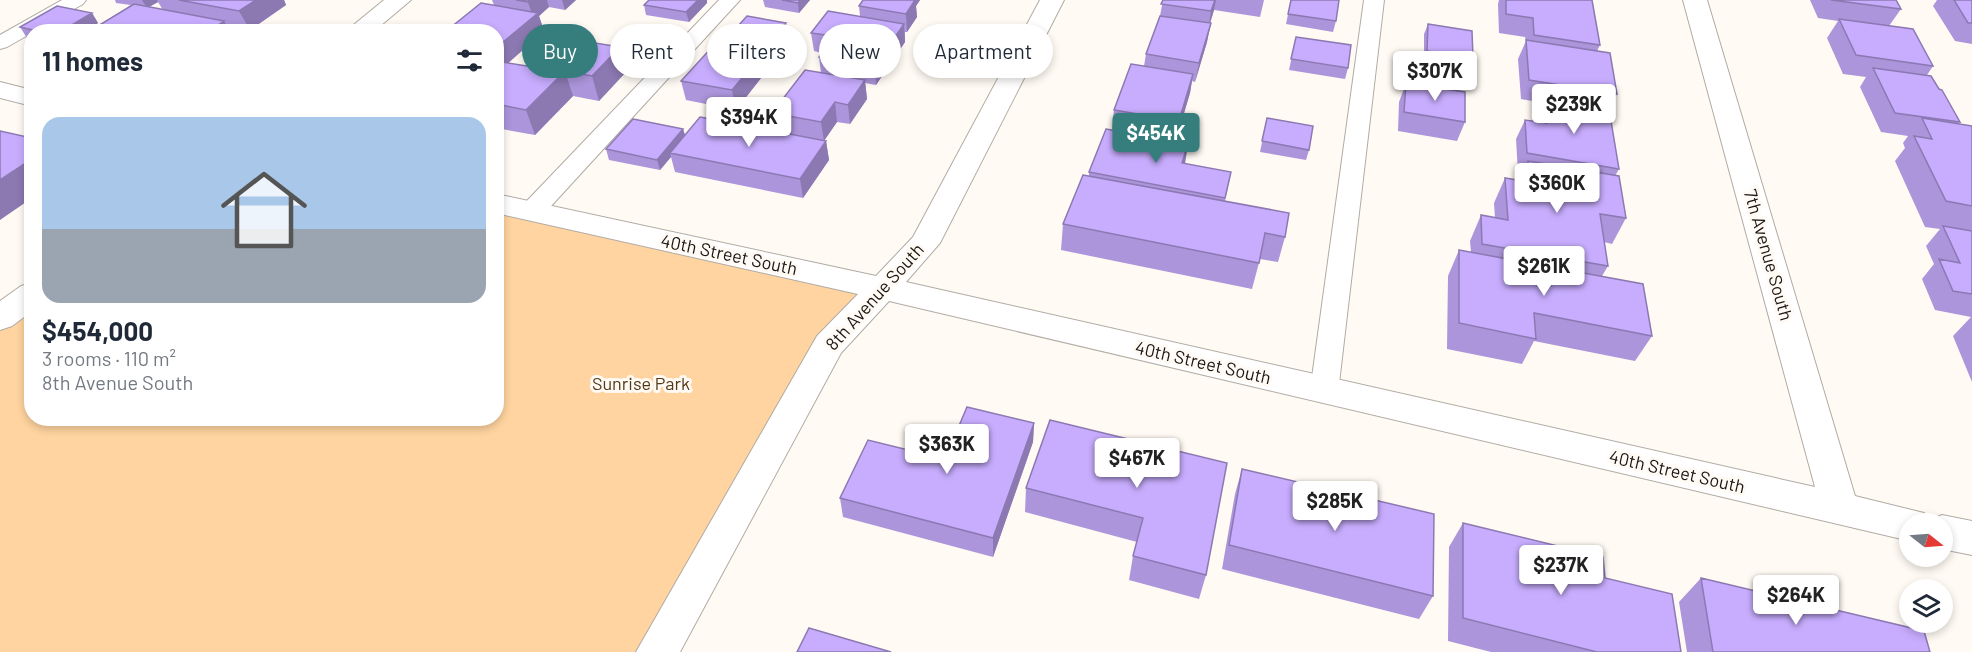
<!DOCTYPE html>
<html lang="en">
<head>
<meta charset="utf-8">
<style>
	:root { --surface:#fff; --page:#f6f6f7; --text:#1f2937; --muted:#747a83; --accent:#357e7d }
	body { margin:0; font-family:Barlow,sans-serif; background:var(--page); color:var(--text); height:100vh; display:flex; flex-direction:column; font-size:22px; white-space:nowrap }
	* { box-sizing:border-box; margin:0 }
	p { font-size:20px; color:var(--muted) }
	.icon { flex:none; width:33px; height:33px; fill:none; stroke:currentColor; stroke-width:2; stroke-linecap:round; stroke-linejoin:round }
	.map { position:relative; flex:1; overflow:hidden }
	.drawer { position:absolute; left:24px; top:24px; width:480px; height:402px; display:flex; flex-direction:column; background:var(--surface); border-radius:24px; box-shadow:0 3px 9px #0003 }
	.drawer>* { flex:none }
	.hud { position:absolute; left:522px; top:24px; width:570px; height:54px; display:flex; gap:12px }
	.needle { width:39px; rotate:107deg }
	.controls { position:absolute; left:1899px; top:513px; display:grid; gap:12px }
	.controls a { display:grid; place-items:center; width:54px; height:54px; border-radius:50%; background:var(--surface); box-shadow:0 3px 9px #0003; font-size:30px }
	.price { position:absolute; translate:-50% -51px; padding:0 14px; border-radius:6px; background:#fff; color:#222; font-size:20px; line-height:39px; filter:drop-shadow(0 2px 3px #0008) }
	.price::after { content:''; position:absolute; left:50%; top:36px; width:18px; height:14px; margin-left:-9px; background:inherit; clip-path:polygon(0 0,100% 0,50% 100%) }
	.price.current { background:var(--accent); color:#fff }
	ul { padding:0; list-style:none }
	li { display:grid; align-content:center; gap:12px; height:318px; padding:0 18px }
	li span { display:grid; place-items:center; height:186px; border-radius:18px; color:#555 }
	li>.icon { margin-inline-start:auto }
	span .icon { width:108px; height:108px; fill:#fffc; stroke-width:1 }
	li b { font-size:26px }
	h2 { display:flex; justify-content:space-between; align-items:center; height:72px; padding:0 18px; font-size:26px }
	.tag { padding:0 21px; border-radius:27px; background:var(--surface); box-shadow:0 3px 9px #0003; font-size:21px; line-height:54px }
	.tag.current { background:var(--accent); color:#fff }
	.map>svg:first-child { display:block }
	.green { fill:#ffd4a0 }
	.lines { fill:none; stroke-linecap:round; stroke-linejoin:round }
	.lane-casing { stroke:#b1aba4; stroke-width:2 }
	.street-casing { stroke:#b1aba4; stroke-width:2 }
	.lane { fill:#fff; fill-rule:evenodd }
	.street { fill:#fff; fill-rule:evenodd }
	.wall { fill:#ac95da; fill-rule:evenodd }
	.shaded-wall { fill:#8c79b2 }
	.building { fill:#c8adfe; stroke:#8c79b2; stroke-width:1.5 }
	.labels { text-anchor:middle; stroke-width:6; stroke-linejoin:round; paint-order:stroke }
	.street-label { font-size:18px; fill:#191614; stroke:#fffaf3 }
	.park-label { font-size:18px; fill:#523919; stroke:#fffaf3 }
</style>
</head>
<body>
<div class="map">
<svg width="1972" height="652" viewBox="0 0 1972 652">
	<rect width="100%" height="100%" fill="#fffaf3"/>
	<path class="green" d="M497,203L882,288L829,345L656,652H0V318L31,294L32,418H496Z"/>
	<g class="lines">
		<defs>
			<path id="lane" d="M62,0H86L83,4L7,47L0,49V35Z
				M719,0H740L541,217L532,219L523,217L520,211L523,205Z
				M1364,0H1384L1338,392L1334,400L1324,403L1314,400L1310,392Z"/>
			<path id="street" d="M384,0H411L373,32H345Z
				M1040,0H1064L940,243L906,282L1815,487L1683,0H1707L1855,496L1924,513L1928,521L1942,515L1972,521V555L1942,549V524H1910V541L889,301L841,353L680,652H636L817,336L858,294L496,213V194L876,276L913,237Z
				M0,82L32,90V106L0,98Z
				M32,283V311L12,326L0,330V301L21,286Z"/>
		</defs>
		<use href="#lane" class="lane-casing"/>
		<use href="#street" class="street-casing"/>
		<use href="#lane" class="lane"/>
		<use href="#street" class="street"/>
	</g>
	<path class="wall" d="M115,0H284L286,5L250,30L227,25L230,32H88L131,5L116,3ZM158,2L163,10L149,7Z
		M492,0H576L565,10L549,7L539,16L544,31L508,63L546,69L620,47L626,72L599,101L573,96L535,135L496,128V32L494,5Z
		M763,0H810L799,13L765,7Z
		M863,0H920L916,6L917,17L907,32H905V42L876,85L865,83L867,99L850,124L837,122L824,140L826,141L829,160L803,198L675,172L671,157L660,170L609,160L606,149L683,129L685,135L775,131L772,113L821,73L819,57L822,53L814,51L811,33L860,16L859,6Z
		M1163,0H1264L1260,17L1214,10L1210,23L1207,42L1195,82L1192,81L1190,93L1176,140L1112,129L1114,110L1144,66L1146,54L1160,16Z
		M1291,0L1336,21L1333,32L1286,24Z
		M1499,0H1592L1600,45L1597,51L1617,94L1609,109L1619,169L1615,176L1626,218L1612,244L1604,242L1608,266L1602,276L1652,336L1635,361L1534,341L1522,364L1447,349L1448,276L1459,250L1471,252L1470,241L1481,215L1495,218L1494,203L1505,178L1519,180L1522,173H1518L1516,139L1525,120L1537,122V118L1543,103L1521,99L1518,59L1526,41L1525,37L1499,33L1498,4Z
		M1810,0H1896L1901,9L1889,26L1933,66L1927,75L1939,89L1960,122L1958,124L1972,126V382L1953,336L1971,317L1935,310L1922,279L1934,264L1926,246L1940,229L1925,227L1895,161L1905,148L1903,143L1908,136L1881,132L1860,87L1866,77L1843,74L1827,38L1838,21L1818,18Z
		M1937,0H1972V44L1955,41L1933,6Z
		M707,3L689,22L646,15L644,5Z
		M92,13L98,23L84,32H32V39L27,38L20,27Z
		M786,23L787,33L763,61L765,73L736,110L686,100L681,81L722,47L721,45Z
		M1428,24L1473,58L1469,68L1424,62V34Z
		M1296,37L1348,68L1345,79L1289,70Z
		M1406,83L1465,122L1457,141L1398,131L1399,102Z
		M1267,118L1309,150L1306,160L1260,152Z
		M1185,164L1231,172L1225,201L1285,237L1278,262L1260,259L1252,289L1061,250L1063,224L1089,176V172Z
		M1050,420L1206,575L1199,599L1129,580L1133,556L1137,542L1025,512L1026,488Z
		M1034,423L1033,442L993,557L843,517L840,498L945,459Z
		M1242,469L1433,596L1419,619L1222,569L1235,494Z
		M1463,523L1605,578L1681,652H1491L1448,641L1449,547Z
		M1701,578L1930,652H1687L1679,602Z"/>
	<path class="shaded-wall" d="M142,0H157L158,2L147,8Z
		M256,0H284L286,5L250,30L239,11Z
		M530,0H547L549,7L539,16L544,31L496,74V48L533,17L528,2Z
		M562,0H576L565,10Z
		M698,0H707V3L689,22L686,12Z
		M800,0H810L799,13L798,3Z
		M909,0H920L916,6L917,17L907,32L906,14Z
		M1215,0H1216L1214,10L1208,30L1211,11Z
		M92,13L98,23L84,32H60Z
		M224,21L230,32H208Z
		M786,23L787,33L763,61L765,73L736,110L732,90L761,56L760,52Z
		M1211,23L1207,42L1195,82L1199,63Z
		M904,24L905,42L876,85L875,66Z
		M620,47L626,72L599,101L592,76Z
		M565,71L573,96L535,135L526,110Z
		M1193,74L1190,93L1176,140L1179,121Z
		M865,80L867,99L850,124L848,105Z
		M835,102L837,122L824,141L821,122Z
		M683,129L686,139L670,153L671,157L660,170L657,160Z
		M826,141L829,160L803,198L800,179Z
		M1188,144L1185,164L1182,163Z
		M32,159V198L0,220V180Z
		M1034,423L1033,442L993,557V538Z"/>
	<path class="building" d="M179,0H256L239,11Z
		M516,0H530L528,2Z
		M649,0H698L686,12L644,5Z
		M782,0H800L798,3Z
		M863,0H915L906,14L859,6Z
		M1163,0H1215L1211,11L1161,4Z
		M1291,0H1339L1336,21L1288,14Z
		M1506,0H1592L1600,45L1534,35L1533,18L1506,14Z
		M1831,0H1896L1901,9Z
		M1954,0H1972V23H1968Z
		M481,3L538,13L496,48V32H445Z
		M134,4L224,21L208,32H88Z
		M57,6L92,13L60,32H41L20,27Z
		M828,11L904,24L875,66L819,57L834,36L811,33Z
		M747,16L786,23L760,52L721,45Z
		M1160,16L1211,23L1199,63L1146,54Z
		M1839,19L1913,29L1933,66L1856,55Z
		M1428,24L1472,31L1473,58L1427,51Z
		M1296,37L1351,45L1348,68L1291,59Z
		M576,40L620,47L592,76L565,71L526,110L496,104V61L546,69Z
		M1526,40L1610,53L1617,94L1529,80Z
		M713,46L762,54L732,90L681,81Z
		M1131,64L1193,74L1179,121L1114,110Z
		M1873,68L1931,76L1939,89L1942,90L1960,122L1895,113Z
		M805,70L865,80L848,105L835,102L821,122L772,113Z
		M1406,83L1465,92V122L1404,112Z
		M1545,99L1609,109L1619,169L1527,153L1525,120L1547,123Z
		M700,117L826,141L800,179L670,153Z
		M1267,118L1313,126L1309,150L1262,141Z
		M1922,118L1972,126V206L1946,201L1914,136L1932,139Z
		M633,119L683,129L657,160L606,149Z
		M1106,129L1188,144L1182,163L1231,172L1225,198L1089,172Z
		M0,131L32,138V159L0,180Z
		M1528,161L1619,176L1626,218L1600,214L1608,266L1482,244L1481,215L1508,220L1505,178L1529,182Z
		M1083,175L1289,213L1285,237L1265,233L1259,263L1063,224Z
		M1943,226L1972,231V294L1953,291L1939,259L1960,263Z
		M1459,250L1643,284L1652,336L1534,313L1536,339L1459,323Z
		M967,407L1034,423L993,538L840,498L868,440L945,459Z
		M1050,420L1227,463L1206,575L1133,556L1143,518L1026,488Z
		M1242,469L1434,514L1433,596L1229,545Z
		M1463,523L1603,557L1605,578L1672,594L1681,652H1597L1463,618Z
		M1701,578L1924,631L1930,652H1713Z
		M809,628L891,652H797Z"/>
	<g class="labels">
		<g class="street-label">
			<text transform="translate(729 255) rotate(12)" y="6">40th Street South</text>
			<text transform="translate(1768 255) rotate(74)" y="6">7th Avenue South</text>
			<text transform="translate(875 297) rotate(-48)" y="6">8th Avenue South</text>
			<text transform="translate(1203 363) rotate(13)" y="6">40th Street South</text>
			<text transform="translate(1677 472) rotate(13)" y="6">40th Street South</text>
		</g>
		<g class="park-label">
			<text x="641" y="390">Sunrise Park</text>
		</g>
	</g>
</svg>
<div class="controls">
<a><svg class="needle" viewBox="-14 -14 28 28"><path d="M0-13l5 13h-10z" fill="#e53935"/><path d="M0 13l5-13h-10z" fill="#747a83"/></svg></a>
<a><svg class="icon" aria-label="layers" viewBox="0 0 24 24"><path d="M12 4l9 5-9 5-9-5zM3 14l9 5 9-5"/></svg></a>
</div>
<b class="price" style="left:1435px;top:102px">$307K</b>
<b class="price" style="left:1574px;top:135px">$239K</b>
<b class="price" style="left:749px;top:148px">$394K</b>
<b class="price current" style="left:1156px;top:164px">$454K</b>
<b class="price" style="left:1557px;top:214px">$360K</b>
<b class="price" style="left:1544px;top:297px">$261K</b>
<b class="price" style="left:947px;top:475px">$363K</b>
<b class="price" style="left:1137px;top:489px">$467K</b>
<b class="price" style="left:1335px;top:532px">$285K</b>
<b class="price" style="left:1561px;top:596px">$237K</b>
<b class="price" style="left:1796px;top:626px">$264K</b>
<div class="hud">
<a class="tag current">Buy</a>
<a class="tag">Rent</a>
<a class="tag">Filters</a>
<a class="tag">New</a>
<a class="tag">Apartment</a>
</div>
<section class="drawer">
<h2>11 homes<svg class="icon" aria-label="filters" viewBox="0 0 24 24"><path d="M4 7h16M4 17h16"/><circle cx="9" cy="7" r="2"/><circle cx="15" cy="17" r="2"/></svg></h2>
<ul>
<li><span style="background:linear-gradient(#a9c7e8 60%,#9aa5b1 0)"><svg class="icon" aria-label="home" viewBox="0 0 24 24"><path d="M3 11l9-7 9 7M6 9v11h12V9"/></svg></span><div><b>$454,000</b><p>3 rooms · 110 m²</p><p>8th Avenue South</p></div></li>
</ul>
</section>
</div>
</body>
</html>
